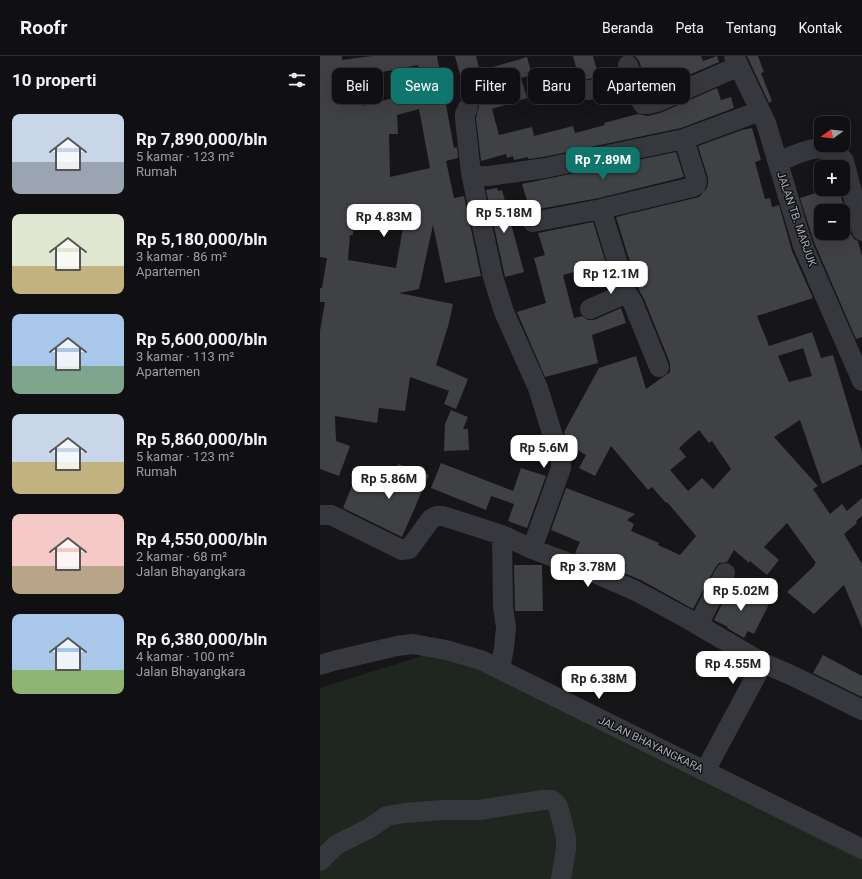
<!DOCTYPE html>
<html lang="id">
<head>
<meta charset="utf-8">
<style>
	:root { --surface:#101012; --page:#19191b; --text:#f1f3f6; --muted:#9c9d9f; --line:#303032; --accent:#0f766e }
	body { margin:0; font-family:Roboto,sans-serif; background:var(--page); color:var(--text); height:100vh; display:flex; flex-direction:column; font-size:15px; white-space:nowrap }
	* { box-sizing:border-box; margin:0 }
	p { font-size:13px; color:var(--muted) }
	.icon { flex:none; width:22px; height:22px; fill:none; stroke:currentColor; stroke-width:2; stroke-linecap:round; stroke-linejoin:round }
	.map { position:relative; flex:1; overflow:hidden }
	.side { display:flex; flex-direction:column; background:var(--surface); width:320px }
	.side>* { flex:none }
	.guide { position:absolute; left:12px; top:12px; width:380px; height:36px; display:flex; gap:8px }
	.needle { width:26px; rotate:255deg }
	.fabs { position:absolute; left:494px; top:60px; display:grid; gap:8px }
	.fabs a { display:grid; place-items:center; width:36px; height:36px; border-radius:8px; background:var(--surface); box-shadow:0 4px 16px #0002,0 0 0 1px var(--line); font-size:20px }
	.price { position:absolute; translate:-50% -34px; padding:0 9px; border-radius:8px; background:#fff; color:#222; font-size:13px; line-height:26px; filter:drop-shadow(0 1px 2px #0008) }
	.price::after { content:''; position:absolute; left:50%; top:24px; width:12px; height:9px; margin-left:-6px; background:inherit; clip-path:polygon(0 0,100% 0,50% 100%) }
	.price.selected { background:var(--accent); color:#fff }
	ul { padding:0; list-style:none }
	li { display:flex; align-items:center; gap:12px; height:100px; padding:0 12px }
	li span { display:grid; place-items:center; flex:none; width:112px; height:80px; border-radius:8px; color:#555 }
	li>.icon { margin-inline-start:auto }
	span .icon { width:48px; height:48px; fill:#fffc; stroke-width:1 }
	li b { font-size:17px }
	h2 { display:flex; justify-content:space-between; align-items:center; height:48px; padding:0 12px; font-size:17px }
	.pill { padding:0 14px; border-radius:8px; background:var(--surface); box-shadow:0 4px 16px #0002,0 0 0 1px var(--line); font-size:14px; line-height:36px }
	.pill.selected { background:var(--accent); color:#fff }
	header { display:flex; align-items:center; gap:24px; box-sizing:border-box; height:56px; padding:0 20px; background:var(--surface); border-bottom:1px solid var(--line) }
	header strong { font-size:19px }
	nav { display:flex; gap:22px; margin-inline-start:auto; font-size:14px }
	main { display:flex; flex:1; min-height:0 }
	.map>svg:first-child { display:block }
	.green { fill:#1e261f }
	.building { fill:#404145; fill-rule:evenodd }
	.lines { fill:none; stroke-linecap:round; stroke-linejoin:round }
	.minor { stroke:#37383d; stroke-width:20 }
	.labels { text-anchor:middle; stroke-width:3; stroke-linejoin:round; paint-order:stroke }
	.street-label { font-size:11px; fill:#a8adb8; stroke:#111113 }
</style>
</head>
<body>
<header>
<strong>Roofr</strong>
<nav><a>Beranda</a><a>Peta</a><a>Tentang</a><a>Kontak</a></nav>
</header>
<main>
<section class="side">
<h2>10 properti<svg class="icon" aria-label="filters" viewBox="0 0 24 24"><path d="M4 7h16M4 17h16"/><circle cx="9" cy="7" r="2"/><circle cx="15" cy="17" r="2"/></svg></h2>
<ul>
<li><span style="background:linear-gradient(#c9d6e8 60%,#9aa5b1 0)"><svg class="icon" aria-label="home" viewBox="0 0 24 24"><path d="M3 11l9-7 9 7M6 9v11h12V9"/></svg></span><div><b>Rp 7,890,000/bln</b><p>5 kamar · 123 m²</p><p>Rumah</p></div></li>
<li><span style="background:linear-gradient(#dfe7d0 65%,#c2b280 0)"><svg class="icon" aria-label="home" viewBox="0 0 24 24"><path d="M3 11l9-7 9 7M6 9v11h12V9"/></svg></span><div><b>Rp 5,180,000/bln</b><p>3 kamar · 86 m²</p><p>Apartemen</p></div></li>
<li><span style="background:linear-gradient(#a9c7e8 65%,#7fa58c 0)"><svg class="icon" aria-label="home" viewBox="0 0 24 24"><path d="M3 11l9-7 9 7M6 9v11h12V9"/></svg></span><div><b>Rp 5,600,000/bln</b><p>3 kamar · 113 m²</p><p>Apartemen</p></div></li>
<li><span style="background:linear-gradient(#c9d6e8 60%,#c2b280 0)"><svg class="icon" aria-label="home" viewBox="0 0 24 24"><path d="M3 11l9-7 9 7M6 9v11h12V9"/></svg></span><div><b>Rp 5,860,000/bln</b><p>5 kamar · 123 m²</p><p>Rumah</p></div></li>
<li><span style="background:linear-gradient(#f6c9c9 65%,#b9a48a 0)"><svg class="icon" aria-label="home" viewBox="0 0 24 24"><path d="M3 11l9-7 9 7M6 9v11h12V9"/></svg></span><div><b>Rp 4,550,000/bln</b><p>2 kamar · 68 m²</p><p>Jalan Bhayangkara</p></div></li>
<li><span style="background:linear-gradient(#a9c7e8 70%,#8fb573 0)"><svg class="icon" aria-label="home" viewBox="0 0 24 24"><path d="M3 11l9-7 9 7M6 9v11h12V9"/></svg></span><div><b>Rp 6,380,000/bln</b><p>4 kamar · 100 m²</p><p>Jalan Bhayangkara</p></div></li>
</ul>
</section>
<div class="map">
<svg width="542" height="823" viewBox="0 0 542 823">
	<rect width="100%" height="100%" fill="#161618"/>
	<path class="green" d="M121,594L542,800V823H0V632Z"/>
	<path class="building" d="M0,0H22V4L52,0H117L134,92L137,91L138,102L126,105L134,142L144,140L161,220L125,227L113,169L99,233L79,237L133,248L129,267L116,309L148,323L136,353L124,348L129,335L90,321L85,355L59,352L57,367L15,360L16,385L30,390L19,420L0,413V275L5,246H0V232H2L7,202L0,201ZM98,9L103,34L43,50L41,19L52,18ZM99,53L110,112L70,121L69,78H78L77,59ZM33,171H83L76,212L28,204L30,179H33Z
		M135,0H156L160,15L207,1L212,19L201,22L207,42L172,53L179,79L212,71L214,80L253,70L255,77L285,69L284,67L310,60L318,58L328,60L340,57L397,32L401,44L411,41L414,52L361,72L223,101L208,103V101L194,104L193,100L187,102L186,98L161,105L156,62L159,51L158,46L153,42L146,41Z
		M253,0H273L279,21L267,23L260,27Z
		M315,0H381L383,5L397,0L399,6L330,36L319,5Z
		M427,0H438L444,16L441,17L452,45L449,47Z
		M432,72L441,104L435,106L445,143L450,142L452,151L459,149L472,195L493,242L437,260L449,290L492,276L501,302L513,299L542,396V408L502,428L480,364L454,381L498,430L493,433L510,458L522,448L527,455L542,442V460L536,465L537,467L524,478L542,508V572L524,529L494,558L467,536L495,509L494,508L496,507L467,467L444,491L459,504L447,519L430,505L429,507L414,494L407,506L399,507L395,512L373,553L321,524L255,497L260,486L231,474L246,432L315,458L307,464L314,468L311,475L339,487L338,489L360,499L376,480L347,446L346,447L332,431L328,434L291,390L275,420L259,412L266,399L248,389L244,376L279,312L316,300L326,333L350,316V307L324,243L318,232L296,161L379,141L387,132L388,127V122L378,90L422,74ZM483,292L492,320L469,326L458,300ZM379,374L389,387L392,385L411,413L393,433L382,422L368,435L350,414L366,401L359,392Z
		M356,96L364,121L279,142L219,153L218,149L209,151L202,128Z
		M177,132L178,135L182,134L204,216L185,221L166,134Z
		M505,134L506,140L520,136L531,178L534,183L538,185L542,200V281L536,283L494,186L480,142ZM501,155H523V177H501Z
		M273,166L286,207L243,219L254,262L262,260L268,264H274L301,252L306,267L272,279L278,307L225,321L197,256L226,247L214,202L225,199L218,177Z
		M131,354L148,361L143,373H148L149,394L124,395L125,368Z
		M121,407L193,435L201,412L226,420L207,472L188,465L194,448L171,440L166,454L111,432Z
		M78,408L109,419L82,481L23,452L34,425L68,438Z
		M194,509H222L223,555H195Z
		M412,528L418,531V532L449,548L434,578L428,575L424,582L407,572L408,571L394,564Z
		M503,599L542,620V641L493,617Z"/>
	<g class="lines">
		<path class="minor" d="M414,0L446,67L483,190L542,325
			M308,9L320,43L323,48H328L337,46L419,10
			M269,34L314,26
			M148,52L145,58V63L151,117L162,120H169L225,112L364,83L440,55
			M458,106C479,97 507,81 524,105L542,175
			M151,117L173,221L184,256L218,332L241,406V412L212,493
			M281,153L307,237L313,247L339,311
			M213,166L281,153L373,131L376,129L377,125L364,83
			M270,253L307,237
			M0,459H11L82,494L89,493L111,463L117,460H123L182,479L212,493L268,514L316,535L368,563L443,607
			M378,569L405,517
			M0,609L13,605L77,590L93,588L126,594L161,604L542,793
			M180,613L184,592L186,571L183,550L182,479
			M385,715L443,607L473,620L542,654
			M0,805L16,789L50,772L67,760L85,757L123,754H159L223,744H232L238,750L246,781V793L241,823"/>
	</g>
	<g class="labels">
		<g class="street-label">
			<text transform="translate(477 163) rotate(71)" y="4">JALAN TB. MARJUK</text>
			<text transform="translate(331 688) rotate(26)" y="4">JALAN BHAYANGKARA</text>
		</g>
	</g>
</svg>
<div class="fabs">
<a><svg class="needle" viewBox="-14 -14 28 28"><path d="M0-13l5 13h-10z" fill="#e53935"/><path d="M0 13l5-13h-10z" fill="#9c9d9f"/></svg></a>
<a>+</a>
<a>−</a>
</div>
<b class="price selected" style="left:283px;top:125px">Rp 7.89M</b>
<b class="price" style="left:184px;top:178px">Rp 5.18M</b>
<b class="price" style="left:64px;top:182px">Rp 4.83M</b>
<b class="price" style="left:291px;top:239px">Rp 12.1M</b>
<b class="price" style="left:224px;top:413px">Rp 5.6M</b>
<b class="price" style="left:69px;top:444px">Rp 5.86M</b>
<b class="price" style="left:268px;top:532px">Rp 3.78M</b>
<b class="price" style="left:421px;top:556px">Rp 5.02M</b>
<b class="price" style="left:413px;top:629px">Rp 4.55M</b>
<b class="price" style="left:279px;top:644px">Rp 6.38M</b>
<div class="guide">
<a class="pill">Beli</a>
<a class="pill selected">Sewa</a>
<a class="pill">Filter</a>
<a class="pill">Baru</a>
<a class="pill">Apartemen</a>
</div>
</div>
</main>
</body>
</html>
